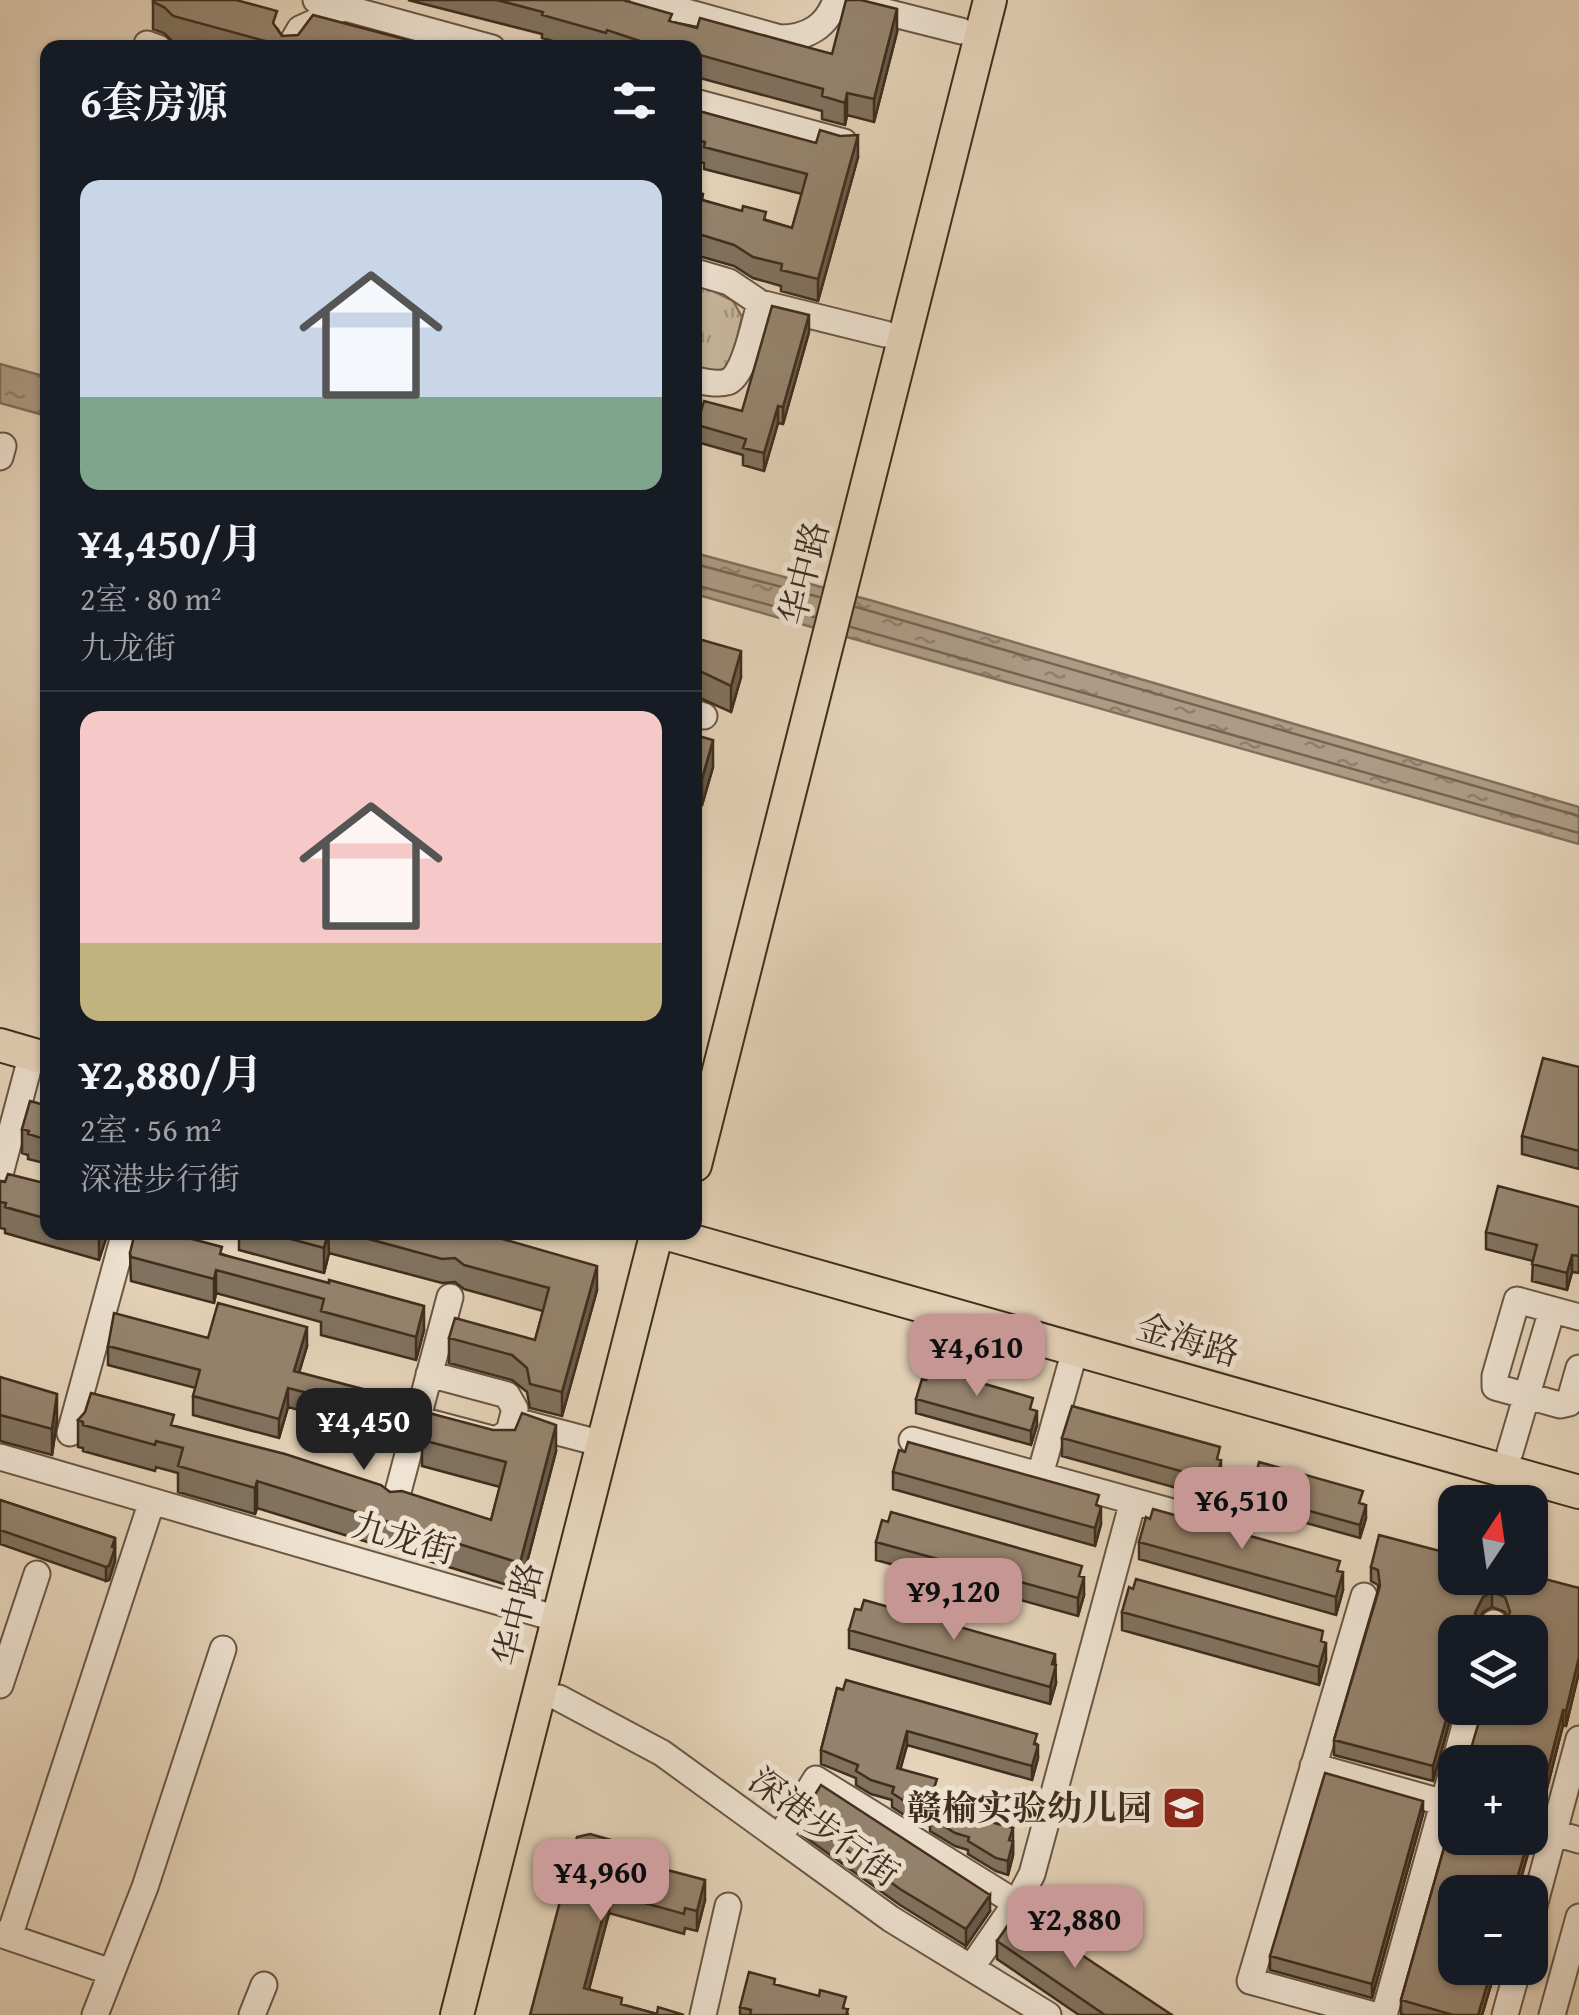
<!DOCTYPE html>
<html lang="zh">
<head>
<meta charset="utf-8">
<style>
	:root { --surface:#171b24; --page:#20242c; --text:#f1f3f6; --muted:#9ea1a6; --line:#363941; --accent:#c59692 }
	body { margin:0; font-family:"Gentium Book Plus","Noto Serif SC",serif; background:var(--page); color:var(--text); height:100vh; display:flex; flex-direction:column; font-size:38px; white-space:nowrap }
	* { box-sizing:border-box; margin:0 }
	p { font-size:32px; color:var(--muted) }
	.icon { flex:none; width:55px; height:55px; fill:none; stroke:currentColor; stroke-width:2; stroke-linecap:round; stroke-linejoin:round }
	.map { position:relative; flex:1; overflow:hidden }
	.details { position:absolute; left:40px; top:40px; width:662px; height:1200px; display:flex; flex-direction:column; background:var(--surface); border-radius:20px; box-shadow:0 2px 8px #0004 }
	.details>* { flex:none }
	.needle { width:65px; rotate:13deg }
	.buttons { position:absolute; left:1438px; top:1485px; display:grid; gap:20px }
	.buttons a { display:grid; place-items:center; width:110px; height:110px; border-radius:20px; background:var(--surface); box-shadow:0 2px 8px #0004; font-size:50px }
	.price { position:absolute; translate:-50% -85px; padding:0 22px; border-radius:20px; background:var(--accent); color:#111; font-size:32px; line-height:65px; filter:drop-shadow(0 2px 5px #0008) }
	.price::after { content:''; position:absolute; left:50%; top:60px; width:30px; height:22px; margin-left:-15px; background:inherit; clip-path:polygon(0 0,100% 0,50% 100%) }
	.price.current { background:#222; color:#fff }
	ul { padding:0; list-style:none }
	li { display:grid; align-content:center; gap:20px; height:530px; padding:0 40px }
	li+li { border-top:2px solid var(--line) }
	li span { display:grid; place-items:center; height:310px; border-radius:20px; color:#555 }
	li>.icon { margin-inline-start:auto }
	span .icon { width:180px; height:180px; fill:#fffc; stroke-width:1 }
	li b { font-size:42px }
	h2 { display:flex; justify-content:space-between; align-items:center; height:120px; padding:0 40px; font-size:42px }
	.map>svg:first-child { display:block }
	.grass { fill:url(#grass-tufts); stroke:#84725e; stroke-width:2.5 }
	.water { fill:url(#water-ripples); stroke:#816f5b; stroke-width:2.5 }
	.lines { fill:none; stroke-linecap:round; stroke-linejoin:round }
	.shore { stroke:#766451; stroke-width:2.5 }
	.minor-casing { stroke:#695744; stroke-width:29 }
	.major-casing { stroke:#3f2d1d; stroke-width:36 }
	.minor { stroke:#efe3d2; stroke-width:25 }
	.major { stroke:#e6d4ba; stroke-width:32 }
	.wall { fill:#81725f; stroke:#3f2d1d; stroke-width:2.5 }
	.shaded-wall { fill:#695c4e; stroke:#3f2d1d; stroke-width:2.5 }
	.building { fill:#96846f; stroke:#3f2d1d; stroke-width:2.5 }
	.labels { text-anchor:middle; stroke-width:10; stroke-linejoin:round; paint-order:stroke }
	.street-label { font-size:35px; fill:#3f2d1d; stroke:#efe3d2 }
	.poi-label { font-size:35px; font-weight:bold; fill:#3f2d1d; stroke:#efe3d2; text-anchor:end }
</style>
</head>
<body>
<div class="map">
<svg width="1579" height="2015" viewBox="0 0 1579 2015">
	<defs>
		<pattern id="grass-tufts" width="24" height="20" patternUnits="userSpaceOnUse" patternTransform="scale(2.5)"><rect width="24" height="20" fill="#cab89f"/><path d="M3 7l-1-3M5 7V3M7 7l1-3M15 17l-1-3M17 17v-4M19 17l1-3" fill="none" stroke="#a59681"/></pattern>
		<pattern id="water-ripples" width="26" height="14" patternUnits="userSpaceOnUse" patternTransform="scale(2.5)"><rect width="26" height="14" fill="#ad9b85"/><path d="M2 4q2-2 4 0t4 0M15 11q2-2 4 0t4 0" fill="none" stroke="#8e7f6c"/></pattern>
	</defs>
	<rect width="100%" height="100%" fill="#e6d4ba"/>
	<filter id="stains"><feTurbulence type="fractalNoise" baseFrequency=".002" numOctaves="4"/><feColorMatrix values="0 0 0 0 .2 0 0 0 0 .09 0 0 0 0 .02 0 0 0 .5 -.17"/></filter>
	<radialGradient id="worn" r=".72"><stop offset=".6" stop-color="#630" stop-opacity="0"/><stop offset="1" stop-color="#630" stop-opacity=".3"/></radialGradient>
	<path class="grass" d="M695,282L733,301L742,317L733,356L725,369L714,371L695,366Z"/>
	<path class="water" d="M0,364L47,377V416L0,403Z
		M695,553L873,601L1579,807V844L695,594Z"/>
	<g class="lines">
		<path class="shore" d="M695,564L819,597
			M695,585L814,617
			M856,607L1579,816
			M851,627L1579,833"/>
		<defs>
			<path id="minor" d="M316,0L492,48
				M643,0L780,38C808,38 827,26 836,0
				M866,7L961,31
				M147,44L158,48
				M289,48L300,29L333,14
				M695,102L844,142
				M695,272L729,282L760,303L885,334
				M695,380C704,382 718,385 727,382C744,378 755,320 760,303
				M0,457L3,446
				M695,713L704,716
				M0,1174L32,1054
				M1579,1317L1517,1300L1495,1376V1387L1560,1405L1569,1403L1579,1368
				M417,1419L496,1440L509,1432L515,1409L507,1395L429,1374
				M527,1424L603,1444
				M70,1433L125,1232
				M912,1440L1216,1524
				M1510,1452L1552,1310
				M0,1457L558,1619
				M1040,1475L1075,1350
				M395,1503L450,1297
				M1364,1596L1250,1981L1374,2015
				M1491,1632L1494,1623
				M0,1685L37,1574
				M559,1698L662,1753L891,1919L1048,2015
				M1313,1766L1455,1806
				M1530,1826L1579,1840
				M779,1838L816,1779L1016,1903
				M1530,1921L1579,1739
				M0,1934L111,1972
				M9,1937L152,1501
				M971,1968L1020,1897L1032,1874L1133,1501
				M95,2015L145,1887L223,1649
				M252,2015L264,1985
				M703,2015L728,1906
				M1384,2015L1470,1708
				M1505,2015L1518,1968
				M1552,2015L1579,1917"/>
			<path id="major" d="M0,1045L48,1059
				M695,1165L990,0
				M661,1232L1579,1492
				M457,2015L657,1232"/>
		</defs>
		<use href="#minor" class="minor-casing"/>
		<use href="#major" class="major-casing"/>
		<use href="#minor" class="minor"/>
		<use href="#major" class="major"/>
	</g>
	<path class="wall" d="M408,0H623L672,22L832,54L897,32L874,122L847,115L845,125L822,119V111L696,77L695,73V48H577L542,38V34Z
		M153,2L277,28L282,36L438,48H193L173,42L164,33L153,29Z
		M695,110L858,157L818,301L781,291V286L753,278L734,266L699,256L695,257V192L703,200L792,228L802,194L704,169V163L695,161Z
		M809,332L783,424L778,423L764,471L743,465V455L697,442V425L742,411Z
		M695,638L741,677L731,712L700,698H695Z
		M695,735L713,767L702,805L695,804Z
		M1579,1067V1169L1522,1154V1136Z
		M48,1106V1164L28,1159V1155L22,1153V1129Z
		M0,1181L48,1184V1232H107L99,1260L5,1233V1229L0,1228Z
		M1579,1207V1273L1572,1272L1567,1290L1532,1281L1533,1261L1486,1249V1232Z
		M239,1232H478L597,1290L562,1416L530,1408L527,1392L512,1380L449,1363V1338L535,1340L543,1311L464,1289L455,1282L442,1283L329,1253L324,1273L239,1250Z
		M130,1253L222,1254L424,1330L416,1360L321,1335V1322L216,1293L214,1303L131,1281Z
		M208,1338L307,1346L299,1372L401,1418L396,1435L370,1428L367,1436L345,1430V1422L288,1407L279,1438L193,1415V1396L196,1388L108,1365V1346Z
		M0,1377L57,1420L52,1455L0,1441Z
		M916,1399L1033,1410L1037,1425L1031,1445L916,1413Z
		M78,1420L174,1426L390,1492L491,1520L500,1487L422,1466V1440L556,1451L520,1589L257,1508L255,1514L178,1492V1473L156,1467L155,1471L83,1451V1448L78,1447Z
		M1062,1438L1220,1460L1221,1478L1216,1499L1062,1456Z
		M893,1472L1099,1506L1101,1524L1095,1546L893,1489Z
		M1245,1493L1363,1504L1366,1518L1360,1538L1245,1506Z
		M0,1500L115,1538V1561L109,1580L106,1581L0,1544Z
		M876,1542L1084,1595L1078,1616L876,1560Z
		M1139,1542L1343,1590L1336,1615L1139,1559Z
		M1371,1567L1579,1588V1672L1566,1726L1563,1725L1542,1808L1530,1805V1762L1483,1708L1502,1629L1507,1618L1505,1612L1492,1607L1483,1612L1455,1632V1702L1433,1781L1334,1755V1740L1378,1590V1585L1371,1581Z
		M1122,1612L1326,1660L1319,1685L1122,1630Z
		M849,1630L1055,1665L1056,1683L1050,1704L849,1648Z
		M837,1688L1037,1744L1038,1758L1032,1780L907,1745L900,1769L937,1792L975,1804L976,1818L1013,1828V1855L1008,1875L996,1871L968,1854V1850L955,1846L930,1831V1826L914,1821L892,1807V1800L871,1794L856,1785V1778L821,1764V1750Z
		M1455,1809V1838H1530V1829L1531,1843L1517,1892H1455V1968H1496L1482,2015H1405L1401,2014V2000Z
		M1423,1814L1372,1998L1270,1970V1956Z
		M801,1817L990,1911L966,1946L900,1905L801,1834Z
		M622,1858L705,1900L697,1931L685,1928L684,1934L609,1913L589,1989L622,2005L657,2014L530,2015Z
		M997,1941L1172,2015H1079L997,1959Z
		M775,1985L846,2009L848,2015H740V2007Z"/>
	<path class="shaded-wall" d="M897,9V32L874,122V99Z
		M847,93V115L845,125V103Z
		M858,135V157L818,301V279Z
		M699,234V256L695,257V235Z
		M809,315V332L783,424V407Z
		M778,406V423L764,471V453Z
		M741,651V677L731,712V686Z
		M713,740V767L702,805V779Z
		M99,1232H107V1236L99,1260Z
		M328,1232L329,1253L324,1273V1248Z
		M1572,1255V1272L1567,1290V1273Z
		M597,1266V1290L562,1416V1392Z
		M216,1270V1293L214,1303V1279Z
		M424,1306V1330L416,1360V1337Z
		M307,1327V1346L294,1390V1371Z
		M288,1388V1407L279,1438V1419Z
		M57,1394V1420L52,1455V1429Z
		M401,1399V1418L396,1435V1416Z
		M370,1409V1428L367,1436V1417Z
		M1037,1411V1425L1031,1445V1431Z
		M556,1425V1451L520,1589V1563Z
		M1221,1460V1478L1216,1499V1481Z
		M257,1481V1508L255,1514V1488Z
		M1366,1505V1518L1360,1538V1525Z
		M1101,1507V1524L1095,1546V1528Z
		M115,1538V1561L109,1580L106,1581V1567Z
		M1343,1572V1590L1336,1615V1597Z
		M1084,1577V1595L1078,1616V1598Z
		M1492,1592V1607L1483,1612L1475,1628V1613L1483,1597Z
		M1326,1643V1660L1319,1685V1667Z
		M1055,1654L1056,1683L1050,1704L1052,1664Z
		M1579,1657V1672L1566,1726V1711Z
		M1455,1688V1702L1433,1781V1766Z
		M1563,1710V1725L1542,1808V1793Z
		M907,1731V1745L897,1782V1768Z
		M1038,1745V1758L1032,1780V1766Z
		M1423,1801V1814L1372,1998V1984Z
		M1531,1830V1843L1517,1892H1513Z
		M1013,1841V1855L1008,1875V1861Z
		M705,1880V1900L697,1931V1911Z
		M609,1893V1913L584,2008V1988Z
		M990,1895V1911L966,1946V1929Z
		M1492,1968H1496L1482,2015H1478Z"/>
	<path class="building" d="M153,0H236L277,11L273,23L282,36L298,35L313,15L438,48H291L173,16L164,7L153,2Z
		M497,0H623L672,14L669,21L697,28L700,18L832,54L846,0H861L897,9L874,99L847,93L845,103L822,96L823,89L696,54L697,51L695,50V48H686L668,42L667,46L658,44V47L607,30L606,33L542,15L543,12Z
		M695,110L816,143L820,130L840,136L858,135L818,279L781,270L782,264L753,257L734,245L699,234L695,235V192L703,194L702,200L742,211L743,206L766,212L764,220L792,228L807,174L704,147L705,142L695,139Z
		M772,306L809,315L783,407L778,406L764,453L743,448L746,439L697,425L704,401L742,411Z
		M695,638L741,651L731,686L700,671L695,672Z
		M695,735L713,740L702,779L695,777Z
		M1543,1058L1579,1067V1151L1522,1136Z
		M30,1101L48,1106V1140L28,1134L29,1131L22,1129Z
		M8,1174L48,1184V1219L5,1207L6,1203L0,1202V1181L5,1182Z
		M1498,1186L1579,1207V1256L1572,1255L1567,1273L1532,1264L1537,1245L1486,1232Z
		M135,1232H166L222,1247L220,1254L329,1283V1280L424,1306L416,1337L321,1311L324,1299L216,1270L214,1279L131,1257L130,1253Z
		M265,1232H328L324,1248Z
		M343,1232H478L597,1266L562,1392L530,1384L527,1368L512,1355L449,1338L455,1318L535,1340L549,1288L464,1265L455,1258L442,1259Z
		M218,1303L307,1327L294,1371L401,1399L396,1416L370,1409L367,1417L345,1411L347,1403L288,1388L279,1419L193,1396L200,1370L108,1346L114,1313L208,1338Z
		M930,1368L1033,1398L1030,1409L1037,1411L1031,1431L916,1399L922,1379L926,1380Z
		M0,1377L57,1394L52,1429L0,1415Z
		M91,1393L174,1415L171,1425L285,1454L381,1485L390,1492L402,1491L491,1520L506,1462L422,1440L429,1413L493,1430H515L522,1413L556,1425L520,1563L257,1481L255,1488L178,1466L183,1448L156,1441L155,1445L83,1425V1422L78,1420L85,1412Z
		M1072,1406L1220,1447L1217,1459L1221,1460L1216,1481L1062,1438Z
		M908,1442L1099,1495L1096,1505L1101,1507L1095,1528L893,1472L899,1450L905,1452Z
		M1259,1462L1363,1491L1359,1503L1366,1505L1360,1525L1245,1493L1251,1472L1256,1474Z
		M0,1500L115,1538L112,1547L115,1548L109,1566L106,1567L0,1530Z
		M1153,1509L1340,1561L1337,1571L1343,1572L1336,1597L1139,1542L1146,1517L1150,1519Z
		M891,1512L1082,1566L1079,1576L1084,1577L1078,1598L876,1542L882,1520L888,1522Z
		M1379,1535L1455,1555V1578H1530V1575L1579,1588V1657L1566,1711L1563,1710L1542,1793L1530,1790V1762H1467L1483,1708H1530V1632H1495L1502,1629L1510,1612L1505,1597L1492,1592L1483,1597L1475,1613L1478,1627L1492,1632H1455V1688L1433,1766L1334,1740L1380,1586L1378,1570L1371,1567Z
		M1136,1579L1323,1631L1321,1641L1326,1643L1319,1667L1122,1612L1129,1587L1133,1589Z
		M864,1600L1055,1654L1052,1664L1056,1665L1050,1687L849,1630L855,1609L861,1610Z
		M846,1680L1037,1734L1034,1744L1038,1745L1032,1766L907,1731L897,1768L937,1779L933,1791L975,1804L972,1816L976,1818L1013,1828L1009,1840L1013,1841L1008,1861L996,1858L968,1841L969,1837L955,1833L930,1817L932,1812L914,1807L892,1793L894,1787L871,1780L856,1771L858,1765L821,1750L837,1688L843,1690Z
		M1325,1773L1423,1801L1372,1984L1270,1956Z
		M821,1785L990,1895L966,1929L900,1889L801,1817Z
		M1455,1809V1838H1529L1513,1892H1455V1968H1492L1478,2015H1453L1401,2000Z
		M590,1834L622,1843L618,1857L705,1880L697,1911L685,1908L684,1914L609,1893L584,1988L622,1998L621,2004L657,2014L658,2007L684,2015H530L577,1837Z
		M1017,1912L1172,2015H1105L997,1941Z
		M749,1972L775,1979L774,1984L819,1996L820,1990L846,1997L843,2008L848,2009L846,2015H750L751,2010L740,2007Z"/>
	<defs>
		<symbol id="school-square" viewBox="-11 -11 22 22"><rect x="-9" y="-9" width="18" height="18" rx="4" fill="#8f2418" stroke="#efe3d2"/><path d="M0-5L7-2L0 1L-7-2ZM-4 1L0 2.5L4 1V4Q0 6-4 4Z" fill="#fff"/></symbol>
	</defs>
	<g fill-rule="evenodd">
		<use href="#school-square" x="1159" y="1783" width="50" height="50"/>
	</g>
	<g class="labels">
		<g class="street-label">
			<text transform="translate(804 573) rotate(-76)" y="12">华中路</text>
			<text transform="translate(1188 1340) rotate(16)" y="12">金海路</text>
			<text transform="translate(404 1538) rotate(16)" y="12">九龙街</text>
			<text transform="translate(518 1614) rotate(-76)" y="12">华中路</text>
			<text transform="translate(824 1827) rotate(36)" y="12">深港步行街</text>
		</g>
		<g class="poi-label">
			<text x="1152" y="1820">赣榆实验幼儿园</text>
		</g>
	</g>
	<rect width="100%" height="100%" filter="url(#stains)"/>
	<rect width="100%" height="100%" fill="url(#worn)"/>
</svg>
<div class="buttons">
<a><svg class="needle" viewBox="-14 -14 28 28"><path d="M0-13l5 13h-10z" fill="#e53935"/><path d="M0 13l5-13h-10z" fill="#9ea1a6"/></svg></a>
<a><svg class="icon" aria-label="layers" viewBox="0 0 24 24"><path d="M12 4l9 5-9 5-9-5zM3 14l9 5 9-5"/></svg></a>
<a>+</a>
<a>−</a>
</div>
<b class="price" style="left:977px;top:1399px">¥4,610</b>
<b class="price current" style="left:364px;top:1473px">¥4,450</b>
<b class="price" style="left:1242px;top:1552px">¥6,510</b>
<b class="price" style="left:954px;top:1643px">¥9,120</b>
<b class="price" style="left:601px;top:1924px">¥4,960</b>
<b class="price" style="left:1075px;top:1971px">¥2,880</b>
<section class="details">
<h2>6套房源<svg class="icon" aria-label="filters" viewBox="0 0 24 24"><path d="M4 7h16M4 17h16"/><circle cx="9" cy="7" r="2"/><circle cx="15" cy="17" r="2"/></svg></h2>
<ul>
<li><span style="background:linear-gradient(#c9d6e8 70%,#7fa58c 0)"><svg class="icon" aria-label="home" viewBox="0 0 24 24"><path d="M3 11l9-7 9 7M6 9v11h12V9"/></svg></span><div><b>¥4,450/月</b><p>2室 · 80 m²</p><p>九龙街</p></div></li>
<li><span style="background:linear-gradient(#f6c9c9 75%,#c2b280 0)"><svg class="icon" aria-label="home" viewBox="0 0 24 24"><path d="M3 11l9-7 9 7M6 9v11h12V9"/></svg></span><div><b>¥2,880/月</b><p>2室 · 56 m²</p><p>深港步行街</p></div></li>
</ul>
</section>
</div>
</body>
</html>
